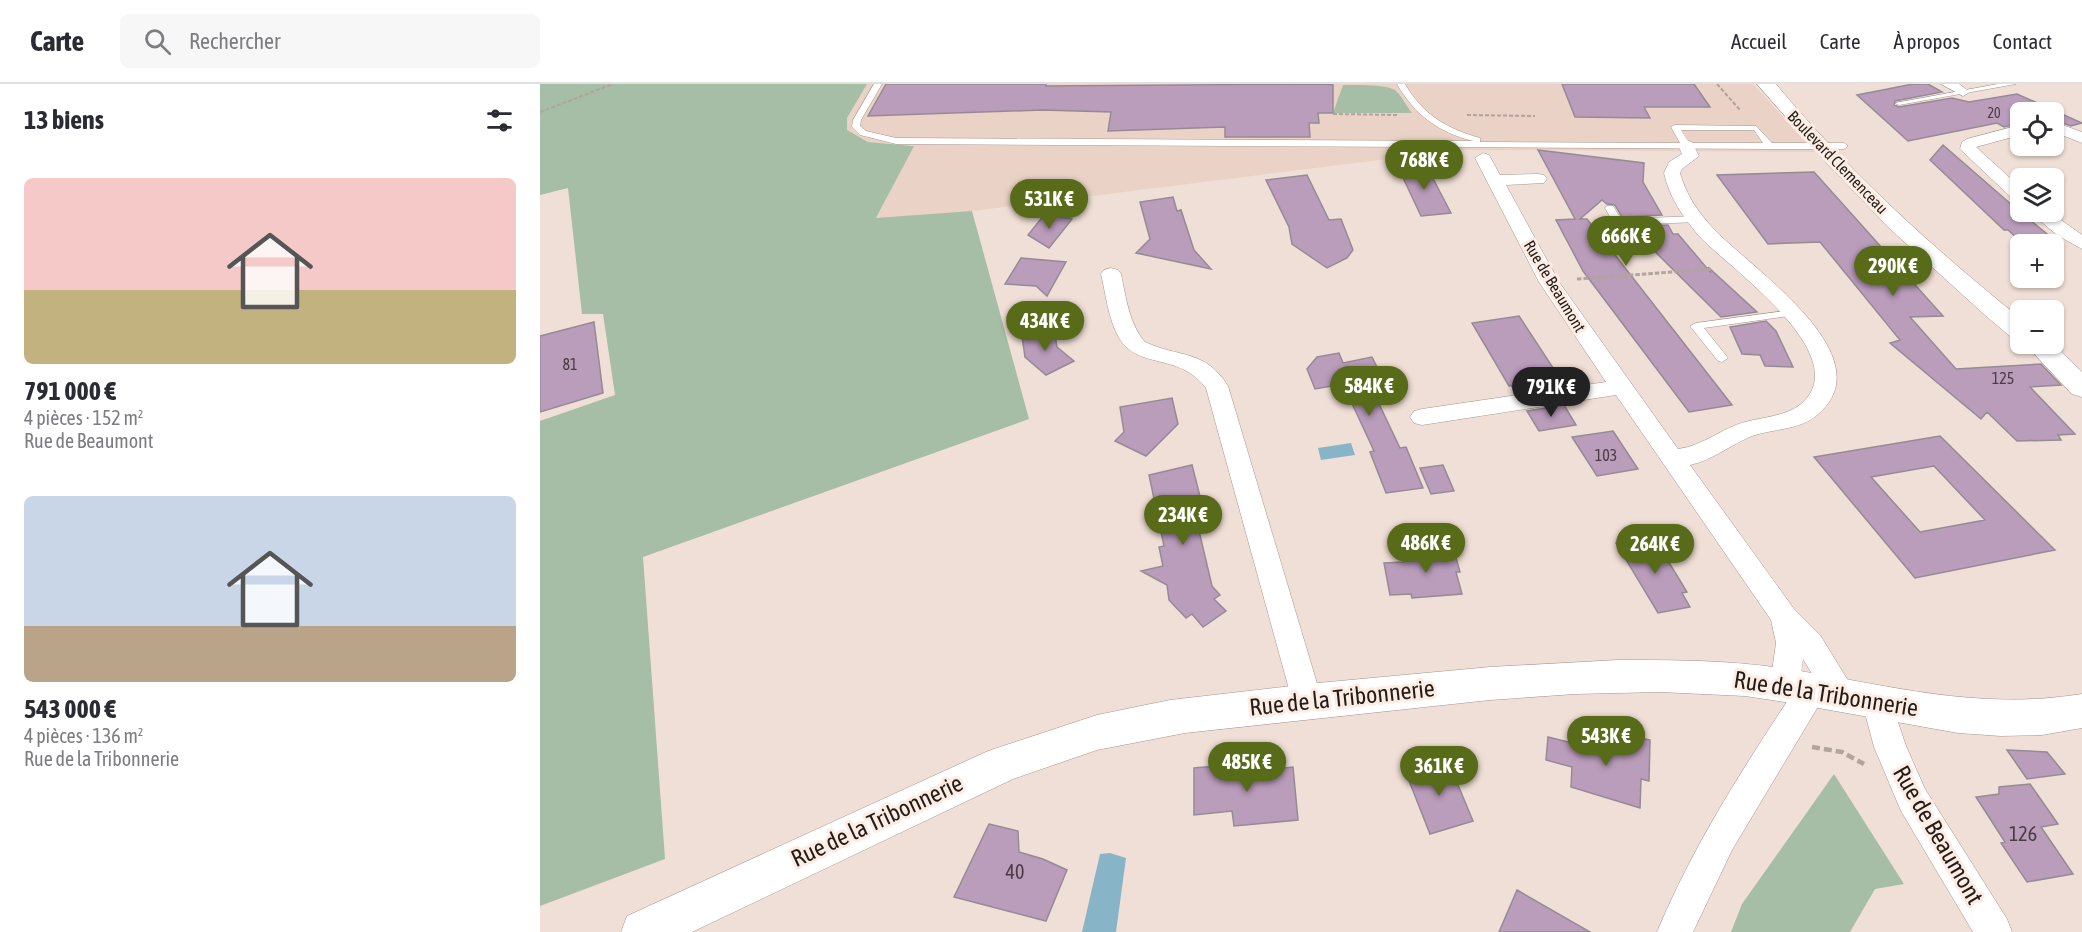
<!DOCTYPE html>
<html lang="fr">
<head>
<meta charset="utf-8">
<style>
	:root { --surface:#fff; --page:#f7f7f7; --text:#2b2b33; --muted:#7c7c81; --line:#e1e1e2; --accent:#576b18 }
	body { margin:0; font-family:"Asap Condensed",sans-serif; background:var(--page); color:var(--text); height:100vh; display:flex; flex-direction:column; font-size:22px; white-space:nowrap }
	* { box-sizing:border-box; margin:0 }
	p { font-size:20px; color:var(--muted) }
	.icon { flex:none; width:33px; height:33px; fill:none; stroke:currentColor; stroke-width:2; stroke-linecap:round; stroke-linejoin:round }
	.map { position:relative; flex:1; overflow:hidden }
	.drawer { display:flex; flex-direction:column; background:var(--surface); width:540px }
	.drawer>* { flex:none }
	.buttons { position:absolute; left:1470px; top:18px; display:grid; gap:12px }
	.buttons a { display:grid; place-items:center; width:54px; height:54px; border-radius:9px; background:var(--surface); box-shadow:0 2px 4px #0004; font-size:30px }
	.price { position:absolute; translate:-50% -51px; padding:0 14px; border-radius:21px; background:var(--accent); color:#fff; font-size:20px; line-height:39px; filter:drop-shadow(0 2px 3px #0008) }
	.price::after { content:''; position:absolute; left:50%; top:36px; width:18px; height:14px; margin-left:-9px; background:inherit; clip-path:polygon(0 0,100% 0,50% 100%) }
	.price.current { background:#222; color:#fff }
	ul { padding:0; list-style:none }
	li { display:grid; align-content:center; gap:12px; height:318px; padding:0 24px }
	li span { display:grid; place-items:center; height:186px; border-radius:9px; color:#555 }
	li>.icon { margin-inline-start:auto }
	span .icon { width:108px; height:108px; fill:#fffc; stroke-width:1 }
	li b { font-size:26px }
	h2 { display:flex; justify-content:space-between; align-items:center; height:72px; padding:0 24px; font-size:26px }
	header { display:flex; align-items:center; gap:36px; box-sizing:border-box; height:84px; padding:0 30px; background:var(--surface); border-bottom:2px solid var(--line) }
	header strong { font-size:28px }
	nav { display:flex; gap:33px; margin-inline-start:auto; font-size:21px }
	.search { width:420px; height:54px; background:var(--page); display:flex; align-items:center; gap:15px; box-sizing:border-box; padding:0 21px; border-radius:9px; color:var(--muted); font-size:22px }
	main { display:flex; flex:1; min-height:0 }
	.map>svg:first-child { display:block }
	.built { fill:#ead2c6 }
	.green { fill:#a6bda6 }
	.water { fill:#88b4c7 }
	.building { fill:#ba9cbb; stroke:#968a96; stroke-width:1.5; fill-rule:evenodd }
	.lines { fill:none; stroke-linecap:round; stroke-linejoin:round }
	.service-casing { stroke:#a5958d; stroke-width:1 }
	.minor-casing { stroke:#a5958d; stroke-width:1 }
	.tertiary-casing { stroke:#a5958d; stroke-width:1 }
	.path-far2 { stroke:#b1a49c; stroke-width:2; stroke-dasharray:4 2; stroke-linecap:butt }
	.path-far1 { stroke:#b1a49c; stroke-width:3; stroke-dasharray:4.5 2; stroke-linecap:butt }
	.path { stroke:#b1a49c; stroke-width:4.5; stroke-dasharray:8 4; stroke-linecap:butt }
	.service { fill:#fff; fill-rule:evenodd }
	.minor { fill:#fff; fill-rule:evenodd }
	.tertiary { fill:#fff; fill-rule:evenodd }
	.labels { text-anchor:middle; stroke-width:6; stroke-linejoin:round; paint-order:stroke }
	.far-number-label { font-size:14px; fill:#493d42 }
	.far-street-label { font-size:16px; fill:#231d1a; stroke:#fdece3 }
	.number-label { font-size:16px; fill:#493d42 }
	.near-number-label { font-size:20px; fill:#493d42 }
	.near-street-label { font-size:24px; fill:#231d1a; stroke:#fdece3 }
</style>
</head>
<body>
<header>
<strong>Carte</strong>
<div class="search"><svg class="icon" aria-label="search" viewBox="0 0 24 24"><circle cx="10" cy="10" r="6"/><path d="M15 15l6 6"/></svg>Rechercher</div>
<nav><a>Accueil</a><a>Carte</a><a>À propos</a><a>Contact</a></nav>
</header>
<main>
<section class="drawer">
<h2>13 biens<svg class="icon" aria-label="filters" viewBox="0 0 24 24"><path d="M4 7h16M4 17h16"/><circle cx="9" cy="7" r="2"/><circle cx="15" cy="17" r="2"/></svg></h2>
<ul>
<li><span style="background:linear-gradient(#f6c9c9 60%,#c2b280 0)"><svg class="icon" aria-label="home" viewBox="0 0 24 24"><path d="M3 11l9-7 9 7M6 9v11h12V9"/></svg></span><div><b>791 000 €</b><p>4 pièces · 152 m²</p><p>Rue de Beaumont</p></div></li>
<li><span style="background:linear-gradient(#c9d6e8 70%,#b9a48a 0)"><svg class="icon" aria-label="home" viewBox="0 0 24 24"><path d="M3 11l9-7 9 7M6 9v11h12V9"/></svg></span><div><b>543 000 €</b><p>4 pièces · 136 m²</p><p>Rue de la Tribonnerie</p></div></li>
</ul>
</section>
<div class="map">
<svg width="1542" height="848" viewBox="0 0 1542 848">
	<rect width="100%" height="100%" fill="#f0dfd6"/>
	<path class="built" d="M327,0H1213L1275,68L919,66L432,127L336,135L373,61L328,58L307,46V34Z"/>
	<path class="green" d="M0,0H327L307,34V46L328,58L374,62L336,134L432,127L489,335L103,473L125,775L0,822V337L75,311L63,230H42L28,104L0,111Z
		M803,1C818,1 843,0 855,6C862,12 866,22 872,29H793Z
		M1294,690L1364,800L1335,805L1310,848H1191L1202,820Z"/>
	<path class="water" d="M811,359L815,371L781,376L778,364Z
		M570,769L586,774L576,848H542L560,770Z"/>
	<path class="building" d="M346,0H506V2L783,0L793,1V29H778L779,39H769L770,53H685V43L568,47L571,28L502,26L328,32Z
		M1022,0H1154L1170,23H1104L1110,34L1035,33Z
		M1373,0H1388L1402,8L1355,17L1354,21L1359,23L1412,14L1429,18L1477,10L1542,39L1531,42L1514,36V28H1480V39L1464,43L1457,39L1368,57L1317,11Z
		M1403,61L1480,128L1512,154L1480,157L1468,146H1464L1390,76Z
		M998,66L1104,79L1103,98L1122,131L1082,133L1075,121L1067,120L1062,116L1040,135H1047L1192,321L1149,328L1043,187L1016,136L1035,135Z
		M886,81L911,129L881,132L858,83Z
		M1274,88L1403,232L1370,233L1416,285L1501,280L1521,301L1490,303L1535,350L1518,351L1521,356L1477,357L1447,328L1441,335L1350,259L1360,256L1280,158L1228,160L1177,91Z
		M767,91L789,136L801,135L813,166L807,174L787,184L752,160L749,143L726,96Z
		M633,113L637,127L641,126L654,166L671,185L596,169L610,155L600,118Z
		M504,131L532,135L509,164L488,151Z
		M1128,141L1133,150H1138L1171,189L1168,183L1217,228L1181,233L1090,143Z
		M481,174L526,178L507,212L496,202L465,200Z
		M979,232L1019,293L1007,295L1013,304L976,309L971,301L969,302L932,239Z
		M1226,237L1236,247L1253,283L1225,282L1220,271L1202,270L1190,243Z
		M54,238L63,309L0,328V252Z
		M514,246L517,263L534,277L506,291L485,273L482,252Z
		M799,269L803,279L832,273L846,301L831,303L860,364L866,363L883,404L846,409L830,368L834,367L803,300L775,305L767,285L777,273Z
		M632,314L638,340L606,372L575,357L584,348L580,323Z
		M1024,321L1036,341L999,347L987,327Z
		M1073,347L1098,385L1057,392L1032,353Z
		M1400,352L1515,466L1375,494L1274,373ZM1394,382L1445,436L1380,448L1331,393Z
		M652,381L664,428L655,430L672,502L680,511L674,515L686,527L663,543L652,530L646,534L629,516L627,501L601,487L623,482L619,463L624,462L609,391Z
		M903,381L914,407L891,410L880,384Z
		M1107,453L1114,463L1119,462L1147,508L1142,509L1150,523L1118,529L1076,459Z
		M912,459L920,488H916L922,510L872,514L871,510L850,511L844,479L864,478L863,474L887,472L884,461Z
		M1075,648L1110,656L1109,697L1101,695L1100,724L1031,703L1032,683L1006,676L1008,653L1060,666L1061,657L1074,660Z
		M1467,666L1507,668L1525,690L1487,695Z
		M733,677L734,685L753,683L758,736L694,742L692,727L654,731V684Z
		M908,677L933,737L890,750L866,689Z
		M1490,700L1518,740L1501,743L1533,790L1487,798L1461,759L1465,758L1436,713L1459,710V703Z
		M449,740L478,747L479,768L503,775L527,786L506,837L414,813Z
		M977,806L1050,848H959Z"/>
	<g class="lines">
		<defs>
			<path id="service" d="M334,0H342L321,36L320,42L326,47L356,54L933,57C898,48 875,31 857,0H865C882,30 907,45 940,54V58L1140,59L1131,43L1135,41L1216,42L1232,59H1304L1308,62L1304,65H1230L356,60L320,51L312,43L313,36ZM1141,46H1214L1223,59H1149Z
				M1458,0H1476L1359,21L1355,19Z
				M1067,122H1073L1081,135L1157,132L1162,135L1157,138L1084,141L1091,152L1086,155L1081,152L1065,124Z
				M1252,226L1257,229L1256,231L1164,244L1188,274L1182,278L1178,277L1150,242L1156,239Z"/>
			<path id="minor" d="M1401,0H1419L1430,8L1423,12Z
				M1514,38L1542,48V59L1514,48Z
				M1480,41V51L1436,63L1480,103V117L1474,116L1420,65L1422,58L1427,55Z
				M1146,56L1152,58L1159,72L1142,85L1140,89C1146,110 1157,127 1172,143C1208,183 1349,273 1276,332C1259,346 1232,345 1212,352C1190,361 1173,376 1150,381L1254,525L1280,551L1317,611L1313,621L1302,625L1291,621L1285,611L1192,766L1153,848H1117C1152,764 1200,689 1250,613L1245,615L1234,611L1230,602L1236,559L1231,536L1076,311L882,341L874,339L870,333L874,327L882,325L1066,298L999,198L935,74L943,69L949,71L960,91L998,90L1004,91L1007,95L1004,99L966,101L1019,198L1138,365C1163,362 1182,344 1205,338C1223,333 1247,332 1261,320C1317,272 1189,184 1159,152C1143,133 1129,113 1124,89L1129,78L1142,70L1138,61ZM1263,575L1274,593L1260,598Z
				M1490,128H1510L1542,151V165L1517,151Z
				M571,184L578,186L581,190C586,213 589,240 605,258C639,274 665,265 688,302L782,616L778,626L767,630L756,626L752,616L666,304C639,268 598,286 579,254C568,234 566,211 561,190L564,186Z
				M1337,604L1348,608L1366,662L1385,705L1467,835L1472,848H1433L1361,727L1334,663L1322,618L1326,608Z"/>
			<path id="tertiary" d="M1217,0H1236C1307,86 1393,164 1480,234V255L1471,253L1446,232L1349,144L1281,73Z
				M1485,260H1513L1542,288V313L1532,310Z
				M1078,576C1134,576 1191,576 1247,585C1350,601 1436,627 1542,610V644L1502,651L1461,652L1418,649L1245,618L1205,612L1120,608L1035,610L950,616L645,649L557,666L473,695L152,848H81L87,832L448,667L557,631L630,616L778,599L950,583Z"/>
		</defs>
		<use href="#service" class="service-casing"/>
		<use href="#minor" class="minor-casing"/>
		<use href="#tertiary" class="tertiary-casing"/>
		<path class="path-far2" d="M1177,0L1200,26
			M0,28L73,0
			M793,30L859,31
			M927,31L995,32"/>
		<path class="path-far1" d="M1037,195L1173,185"/>
		<path class="path" d="M1272,663L1302,668L1324,680"/>
		<use href="#service" class="service"/>
		<use href="#minor" class="minor"/>
		<use href="#tertiary" class="tertiary"/>
	</g>
	<g class="labels">
		<g class="far-number-label">
			<text x="1454" y="34">20</text>
		</g>
		<g class="far-street-label">
			<text transform="translate(1298 78) rotate(46)" y="6">Boulevard Clemenceau</text>
			<text transform="translate(1015 202) rotate(59)" y="6">Rue de Beaumont</text>
		</g>
		<g class="number-label">
			<text x="30" y="286">81</text>
			<text x="1463" y="300">125</text>
			<text x="1066" y="377">103</text>
		</g>
		<g class="near-number-label">
			<text x="1483" y="757">126</text>
			<text x="475" y="795">40</text>
		</g>
		<g class="near-street-label">
			<text transform="translate(1286 610) rotate(9)" y="8">Rue de la Tribonnerie</text>
			<text transform="translate(802 614) rotate(-6)" y="8">Rue de la Tribonnerie</text>
			<text transform="translate(337 737) rotate(-25)" y="8">Rue de la Tribonnerie</text>
			<text transform="translate(1398 751) rotate(60)" y="8">Rue de Beaumont</text>
		</g>
	</g>
</svg>
<div class="buttons">
<a><svg class="icon" aria-label="locate" viewBox="0 0 24 24"><circle cx="12" cy="12" r="6"/><path d="M12 2v4M12 18v4M2 12h4M18 12h4"/></svg></a>
<a><svg class="icon" aria-label="layers" viewBox="0 0 24 24"><path d="M12 4l9 5-9 5-9-5zM3 14l9 5 9-5"/></svg></a>
<a>+</a>
<a>−</a>
</div>
<b class="price" style="left:884px;top:107px">768K €</b>
<b class="price" style="left:509px;top:146px">531K €</b>
<b class="price" style="left:1086px;top:183px">666K €</b>
<b class="price" style="left:1353px;top:213px">290K €</b>
<b class="price" style="left:505px;top:268px">434K €</b>
<b class="price" style="left:829px;top:333px">584K €</b>
<b class="price current" style="left:1011px;top:334px">791K €</b>
<b class="price" style="left:643px;top:462px">234K €</b>
<b class="price" style="left:886px;top:490px">486K €</b>
<b class="price" style="left:1115px;top:491px">264K €</b>
<b class="price" style="left:1066px;top:683px">543K €</b>
<b class="price" style="left:707px;top:709px">485K €</b>
<b class="price" style="left:899px;top:713px">361K €</b>
</div>
</main>
</body>
</html>
